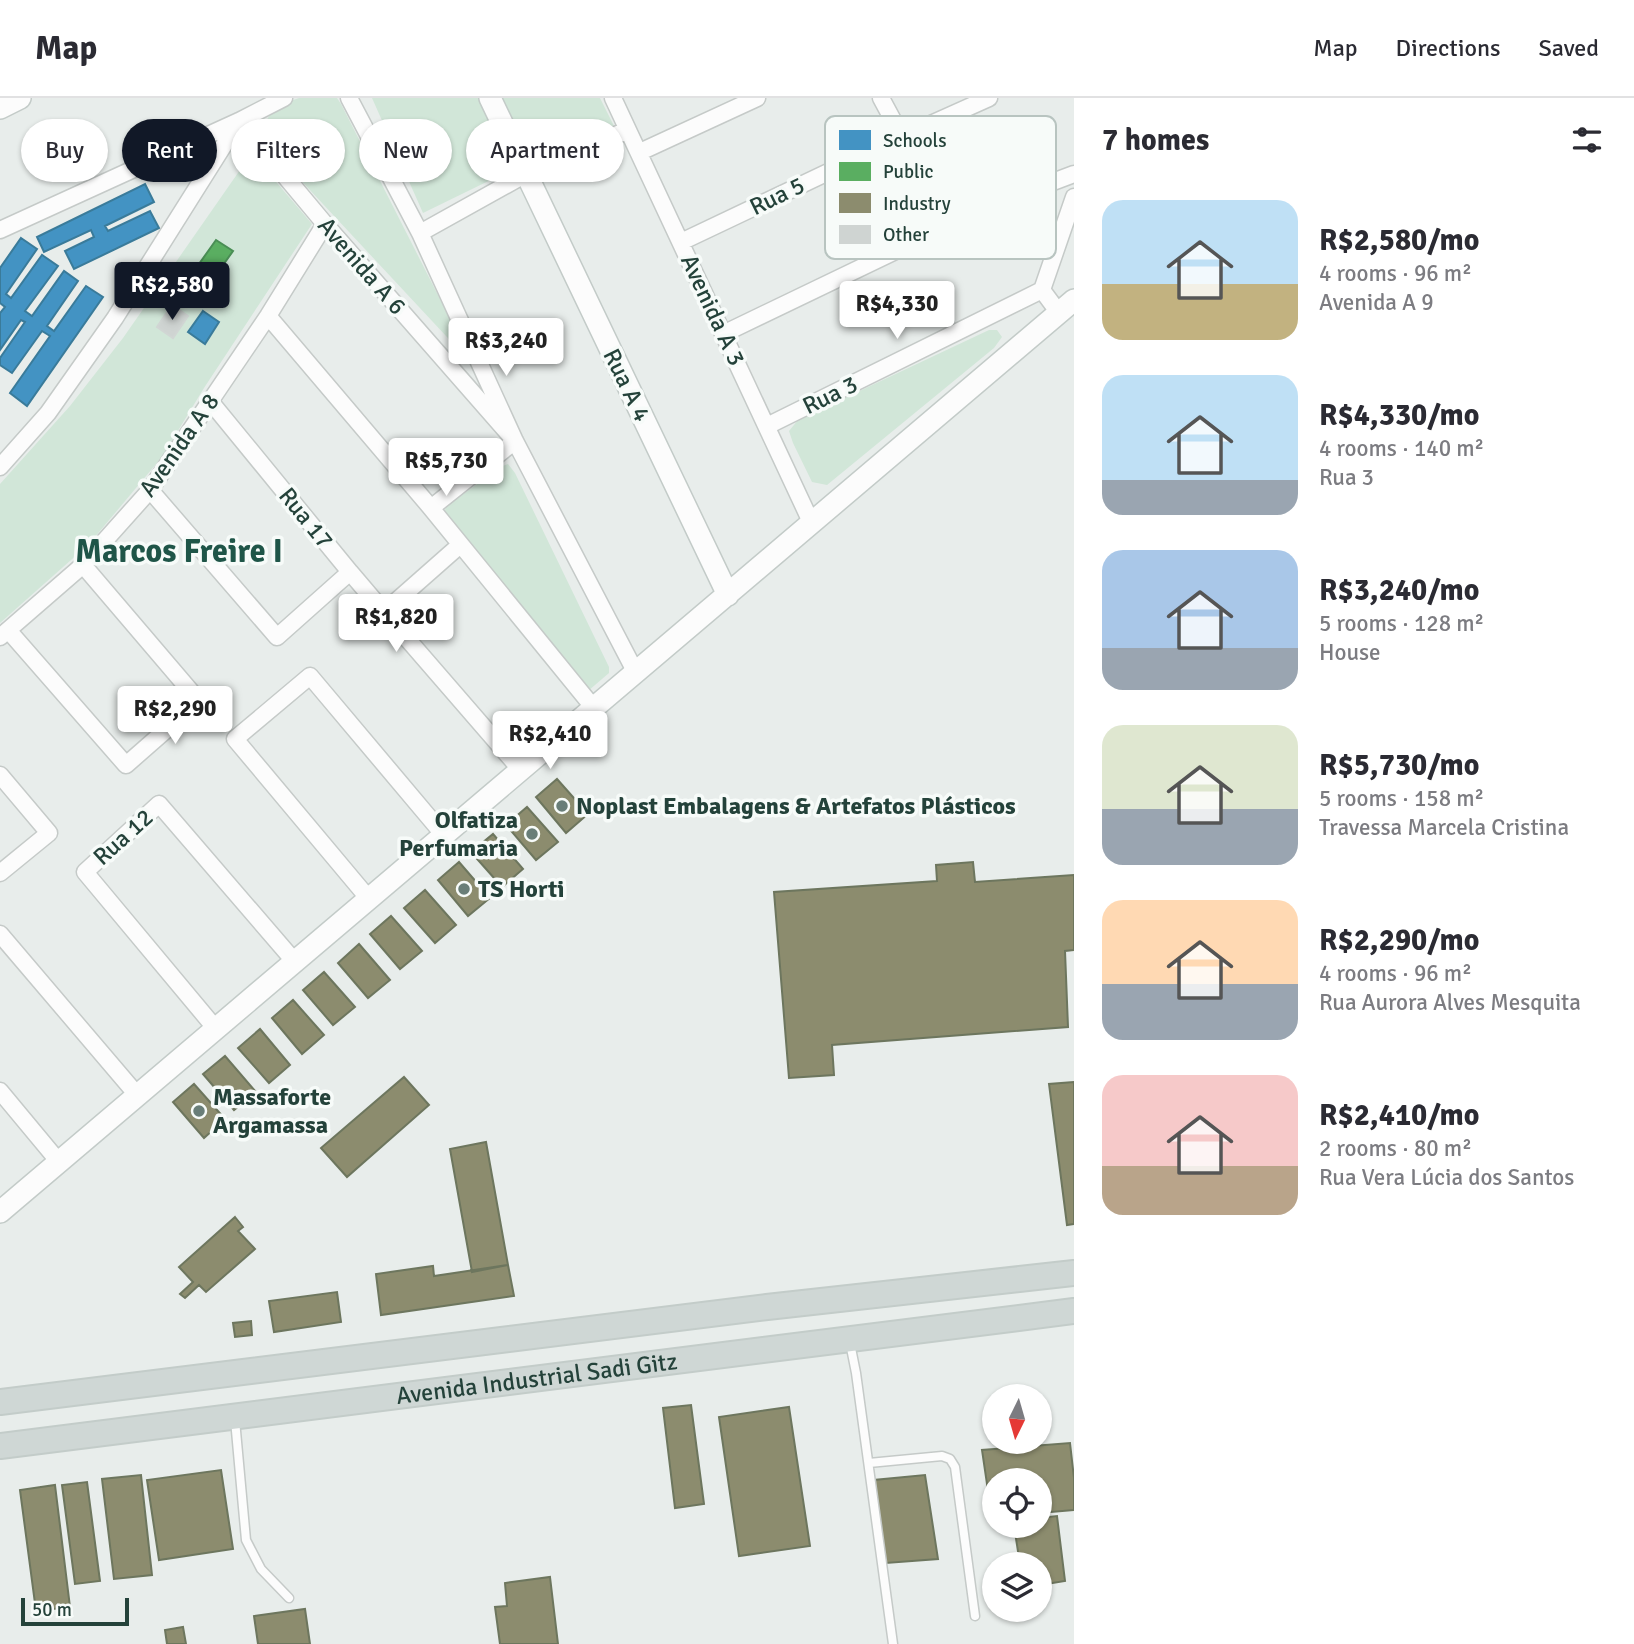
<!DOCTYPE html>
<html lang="en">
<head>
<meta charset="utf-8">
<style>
	:root { --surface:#fff; --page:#f2f2f3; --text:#2b2b33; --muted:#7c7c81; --line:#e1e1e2; --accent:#111827 }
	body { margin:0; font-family:Signika,sans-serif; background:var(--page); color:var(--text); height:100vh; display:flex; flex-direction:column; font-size:26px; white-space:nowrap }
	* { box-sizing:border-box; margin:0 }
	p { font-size:23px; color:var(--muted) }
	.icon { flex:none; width:38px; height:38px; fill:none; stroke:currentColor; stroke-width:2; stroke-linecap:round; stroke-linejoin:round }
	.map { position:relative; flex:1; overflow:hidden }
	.panel { display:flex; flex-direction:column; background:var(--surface); width:560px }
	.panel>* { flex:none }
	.guide { position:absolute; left:21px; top:21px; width:665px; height:63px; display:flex; gap:14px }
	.needle { width:46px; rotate:185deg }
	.buttons { position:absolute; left:982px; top:1286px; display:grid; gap:14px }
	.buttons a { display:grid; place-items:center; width:70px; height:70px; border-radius:50%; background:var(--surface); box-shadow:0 2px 5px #0004; font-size:35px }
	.scale { position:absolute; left:21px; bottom:18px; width:108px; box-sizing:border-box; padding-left:7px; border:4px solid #24423a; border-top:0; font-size:19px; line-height:24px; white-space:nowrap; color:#24423a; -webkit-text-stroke:5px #f7fbf9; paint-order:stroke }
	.price { position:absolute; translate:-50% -60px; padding:0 16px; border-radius:7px; background:#fff; color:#222; font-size:23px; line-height:46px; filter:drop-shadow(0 2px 4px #0008) }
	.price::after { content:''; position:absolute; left:50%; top:42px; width:21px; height:16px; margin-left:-10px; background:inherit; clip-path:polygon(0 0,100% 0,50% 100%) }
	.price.selected { background:var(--accent); color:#fff }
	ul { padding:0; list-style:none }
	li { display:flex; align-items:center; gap:21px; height:175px; padding:0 28px }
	li span { display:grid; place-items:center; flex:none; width:196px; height:140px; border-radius:21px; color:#555 }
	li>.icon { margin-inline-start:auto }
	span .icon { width:84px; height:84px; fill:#fffc; stroke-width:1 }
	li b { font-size:30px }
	h2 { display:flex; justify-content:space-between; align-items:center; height:84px; padding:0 28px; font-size:30px }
	.pill { padding:0 24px; border-radius:32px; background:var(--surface); box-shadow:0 2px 5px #0004; font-size:24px; line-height:63px }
	.pill.selected { background:var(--accent); color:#fff }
	header { display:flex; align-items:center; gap:42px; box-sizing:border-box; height:98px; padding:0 35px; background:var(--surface); border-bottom:2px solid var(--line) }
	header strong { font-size:33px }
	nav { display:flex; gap:38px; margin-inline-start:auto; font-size:24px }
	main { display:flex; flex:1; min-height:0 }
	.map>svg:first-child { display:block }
	.green { fill:#d1e6d8 }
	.schools { fill:#4393c3; stroke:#3a7b9a; stroke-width:2 }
	.public { fill:#5aae61; stroke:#4a8e55; stroke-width:2 }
	.industry { fill:#8c8c6e; stroke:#6d765e; stroke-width:2 }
	.building { fill:#cfd4d2; stroke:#d1d6d4; stroke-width:2 }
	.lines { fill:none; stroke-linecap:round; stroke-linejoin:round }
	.lane-casing { stroke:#c5cac8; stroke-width:11 }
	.street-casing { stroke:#c5cac8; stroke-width:19 }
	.secondary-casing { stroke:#c3cbc8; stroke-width:24 }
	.primary-casing { stroke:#c3ccc9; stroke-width:28 }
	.lane { stroke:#fcfcfc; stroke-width:8 }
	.street { stroke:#fcfcfc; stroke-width:16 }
	.secondary { stroke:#fcfcfc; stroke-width:21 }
	.primary { stroke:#cfd7d5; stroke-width:24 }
	.poi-dot { fill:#697e78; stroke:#f7fbf9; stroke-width:2.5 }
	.labels { text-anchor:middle; stroke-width:7; stroke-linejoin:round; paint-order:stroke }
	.street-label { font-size:24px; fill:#24423a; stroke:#f7fbf9 }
	.poi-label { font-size:24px; font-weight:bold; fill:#24423a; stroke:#f7fbf9; text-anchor:start }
	.district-label { font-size:32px; font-weight:bold; fill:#1f5548; stroke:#f7fbf9 }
	.key { fill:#f7fbf9; stroke:#b8c4c0; stroke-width:2 }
	.key-label { font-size:19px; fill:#24423a }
</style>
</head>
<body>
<header>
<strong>Map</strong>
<nav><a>Map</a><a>Directions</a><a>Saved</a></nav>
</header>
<main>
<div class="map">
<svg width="1074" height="1546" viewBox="0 0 1074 1546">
	<rect width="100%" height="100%" fill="#e8edeb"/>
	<path class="green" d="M299,0H337L341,6L474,268L267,46C258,19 276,8 299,0Z
		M372,0H480L513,71L423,115Z
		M501,0H600L616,32L528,69Z
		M253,68L266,72L312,126L204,290L162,359L89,446L0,525V386L70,308L123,240L240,72Z
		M989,232H997L1002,239L994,250L827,387L812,384L793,345L789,333L798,322Z
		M508,366L515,375L609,569V575L588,593L444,415L446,409L500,369Z"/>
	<path class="schools" d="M145,86L154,104L105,128L108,133L150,113L159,130L74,171L65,153L94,139L91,132L44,154L37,139Z
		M21,140L37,151L6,196L11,200L42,157L58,168L25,213L32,218L64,173L78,183L47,228L54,233L86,188L103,199L27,308L10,295L50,238L42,233L12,275L0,267V260L25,224L21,222L0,252V215L5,209L0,205V170Z
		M203,213L219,224L205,246L188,234Z"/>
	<path class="public" d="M216,142L233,153L216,177L199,166Z"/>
	<path class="industry" d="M557,681L588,716L566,735L536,699Z
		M527,709L558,744L536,762L506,727Z
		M493,736L523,771L502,789L471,754Z
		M459,764L490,800L468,818L438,782Z
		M973,764L975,784L1074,777V852L1065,853L1068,929L832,947L834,977L789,980L774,794L937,783L936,767Z
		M425,792L456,827L435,845L404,810Z
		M391,818L422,853L400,871L370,836Z
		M359,846L390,882L368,900L338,865Z
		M324,874L355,909L333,927L303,892Z
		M293,902L324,937L302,956L272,920Z
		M260,931L290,967L269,985L238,950Z
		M225,958L256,994L234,1012L203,976Z
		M404,979L429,1007L347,1079L321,1050Z
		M1074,984V1126L1067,1127L1049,986Z
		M194,986L225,1021L204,1040L173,1004Z
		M486,1044L508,1167L472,1174L450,1051Z
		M235,1119L243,1129L238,1133L255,1151L206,1194L199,1187L185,1200L180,1196L193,1184L179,1169Z
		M508,1167L514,1198L381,1217L376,1176L433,1168L434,1178Z
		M337,1194L341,1224L274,1234L269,1203Z
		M251,1223L252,1237L235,1239L233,1225Z
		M691,1307L704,1406L675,1410L663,1310Z
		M789,1309L810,1448L739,1458L719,1319Z
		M1070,1345L1074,1380V1412L1040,1415V1382H994V1420H992L982,1352Z
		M221,1372L233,1451L159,1462L147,1382Z
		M141,1377L152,1477L114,1481L102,1381Z
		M925,1377L938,1461L886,1465L874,1382Z
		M87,1384L100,1483L75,1486L62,1387Z
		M55,1387L70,1509L36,1513L20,1392Z
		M1057,1418L1065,1483L1040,1487V1466H1020L1014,1428H1040V1420Z
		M550,1479L558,1546H500L495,1509L507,1508L505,1485Z
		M305,1511L310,1546H258L254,1518Z
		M183,1529L186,1546H167L165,1532Z"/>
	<path class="building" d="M172,207L188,218L173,240L157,229Z"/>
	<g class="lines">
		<defs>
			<path id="lane" d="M850,1245L856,1275L893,1546
				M235,1322L246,1442L261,1471L289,1500
				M869,1365L942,1358L950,1361L955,1369L975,1518"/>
			<path id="street" d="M349,0L420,135L515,343L636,575
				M613,0L811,424
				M881,0L902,39
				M943,21L989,108
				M640,54L757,0
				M0,132L239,23L284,0
				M420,135L526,76L627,32
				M681,144L902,39L989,0
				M1059,215L1042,192L1074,99
				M268,218L431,410L593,609
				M725,235L989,108L1074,76
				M767,328L1042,192
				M0,369L48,315L115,220L239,23L325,126L515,343L431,410
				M150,392L277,539L350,474L210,303
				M460,447L384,514L520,671
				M350,474L384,514
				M8,532L126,667L199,603L83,467
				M0,539L83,467L150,392L268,218L325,126
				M0,677L49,735L0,775
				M369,801L235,641L310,578L443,736
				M0,836L138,998
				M216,931L85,774L159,706L295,864
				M0,993L59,1064"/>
			<path id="secondary" d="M490,0L728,497
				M0,10L20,0
				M0,1114L1074,202"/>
			<g id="primary">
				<path d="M0,1304L767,1209L1074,1175"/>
				<path id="s1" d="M0,1348L1074,1213"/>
			</g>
		</defs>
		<use href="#lane" class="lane-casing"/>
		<use href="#street" class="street-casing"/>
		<use href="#secondary" class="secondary-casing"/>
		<use href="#primary" class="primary-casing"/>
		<use href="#lane" class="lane"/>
		<use href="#street" class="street"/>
		<use href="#secondary" class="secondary"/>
		<use href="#primary" class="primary"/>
	</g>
	<g class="poi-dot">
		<circle cx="562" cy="708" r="7"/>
		<circle cx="532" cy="736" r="7"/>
		<circle cx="464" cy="791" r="7"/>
		<circle cx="199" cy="1013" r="7"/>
	</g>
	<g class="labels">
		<g class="street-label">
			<text transform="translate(777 98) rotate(-26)" y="8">Rua 5</text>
			<text transform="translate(362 168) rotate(49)" y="8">Avenida A 6</text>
			<text transform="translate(713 212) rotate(65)" y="8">Avenida A 3</text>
			<text transform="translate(627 287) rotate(64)" y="8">Rua A 4</text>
			<text transform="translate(830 297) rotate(-26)" y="8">Rua 3</text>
			<text transform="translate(179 347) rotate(-55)" y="8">Avenida A 8</text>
			<text transform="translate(306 420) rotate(51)" y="8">Rua 17</text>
			<text transform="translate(123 739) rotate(-42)" y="8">Rua 12</text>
			<text dy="8" stroke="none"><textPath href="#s1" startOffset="541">Avenida Industrial Sadi Gitz</textPath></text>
		</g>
		<g class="poi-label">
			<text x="576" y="716">Noplast Embalagens &amp; Artefatos Plásticos</text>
			<text x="518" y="730" text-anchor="end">Olfatiza<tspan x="518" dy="28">Perfumaria</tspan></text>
			<text x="478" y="799">TS Horti</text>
			<text x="213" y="1007">Massaforte<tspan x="213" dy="28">Argamassa</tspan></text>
		</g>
		<g class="district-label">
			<text x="179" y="464">Marcos Freire I</text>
		</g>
	</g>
	<rect x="825" y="18" width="231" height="143" rx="10" class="key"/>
	<rect x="839" y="32" width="32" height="20" fill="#4393c3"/>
	<rect x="839" y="64" width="32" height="19" fill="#5aae61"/>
	<rect x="839" y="95" width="32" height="20" fill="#8c8c6e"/>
	<rect x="839" y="127" width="32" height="19" fill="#cfd4d2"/>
	<g class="key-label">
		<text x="883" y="49">Schools</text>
		<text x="883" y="80">Public</text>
		<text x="883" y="112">Industry</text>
		<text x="883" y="143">Other</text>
	</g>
</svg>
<div class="buttons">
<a><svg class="needle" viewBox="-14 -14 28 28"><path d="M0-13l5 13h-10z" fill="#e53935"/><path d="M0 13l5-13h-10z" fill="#7c7c81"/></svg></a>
<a><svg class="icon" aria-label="locate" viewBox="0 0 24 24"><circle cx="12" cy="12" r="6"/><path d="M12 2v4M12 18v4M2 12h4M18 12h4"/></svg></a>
<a><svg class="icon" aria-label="layers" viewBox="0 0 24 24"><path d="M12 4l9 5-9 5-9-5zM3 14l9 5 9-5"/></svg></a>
</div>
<div class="scale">50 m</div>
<b class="price selected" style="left:172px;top:224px">R$2,580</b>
<b class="price" style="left:897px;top:243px">R$4,330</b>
<b class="price" style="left:506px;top:280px">R$3,240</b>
<b class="price" style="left:446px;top:400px">R$5,730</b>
<b class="price" style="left:396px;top:556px">R$1,820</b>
<b class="price" style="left:175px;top:648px">R$2,290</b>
<b class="price" style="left:550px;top:673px">R$2,410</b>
<div class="guide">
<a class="pill">Buy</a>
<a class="pill selected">Rent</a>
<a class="pill">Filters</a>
<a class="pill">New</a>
<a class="pill">Apartment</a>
</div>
</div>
<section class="panel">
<h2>7 homes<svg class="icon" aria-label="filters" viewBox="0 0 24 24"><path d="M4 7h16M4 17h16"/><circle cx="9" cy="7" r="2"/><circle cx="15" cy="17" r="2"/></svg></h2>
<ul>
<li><span style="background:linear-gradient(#bfe0f5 60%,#c2b280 0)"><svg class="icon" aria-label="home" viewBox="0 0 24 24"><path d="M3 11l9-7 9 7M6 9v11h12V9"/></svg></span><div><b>R$2,580/mo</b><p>4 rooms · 96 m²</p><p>Avenida A 9</p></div></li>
<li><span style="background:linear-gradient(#bfe0f5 75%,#9aa5b1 0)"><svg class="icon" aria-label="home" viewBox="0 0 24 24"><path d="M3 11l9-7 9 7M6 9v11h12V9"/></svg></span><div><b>R$4,330/mo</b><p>4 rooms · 140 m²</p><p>Rua 3</p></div></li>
<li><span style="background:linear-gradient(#a9c7e8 70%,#9aa5b1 0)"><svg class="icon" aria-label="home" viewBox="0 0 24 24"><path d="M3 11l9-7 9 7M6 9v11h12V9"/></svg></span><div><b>R$3,240/mo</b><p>5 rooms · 128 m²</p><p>House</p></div></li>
<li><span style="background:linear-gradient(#dfe7d0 60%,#9aa5b1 0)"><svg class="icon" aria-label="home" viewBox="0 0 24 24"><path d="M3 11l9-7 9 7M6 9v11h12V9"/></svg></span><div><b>R$5,730/mo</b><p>5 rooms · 158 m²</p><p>Travessa Marcela Cristina</p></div></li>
<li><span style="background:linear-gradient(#ffd9b3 60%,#9aa5b1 0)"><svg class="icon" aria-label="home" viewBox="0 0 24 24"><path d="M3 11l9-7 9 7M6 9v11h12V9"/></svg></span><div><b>R$2,290/mo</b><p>4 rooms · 96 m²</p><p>Rua Aurora Alves Mesquita</p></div></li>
<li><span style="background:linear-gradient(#f6c9c9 65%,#b9a48a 0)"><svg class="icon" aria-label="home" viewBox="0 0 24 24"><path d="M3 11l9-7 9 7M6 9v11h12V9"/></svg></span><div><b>R$2,410/mo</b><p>2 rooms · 80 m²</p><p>Rua Vera Lúcia dos Santos</p></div></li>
</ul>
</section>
</main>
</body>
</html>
